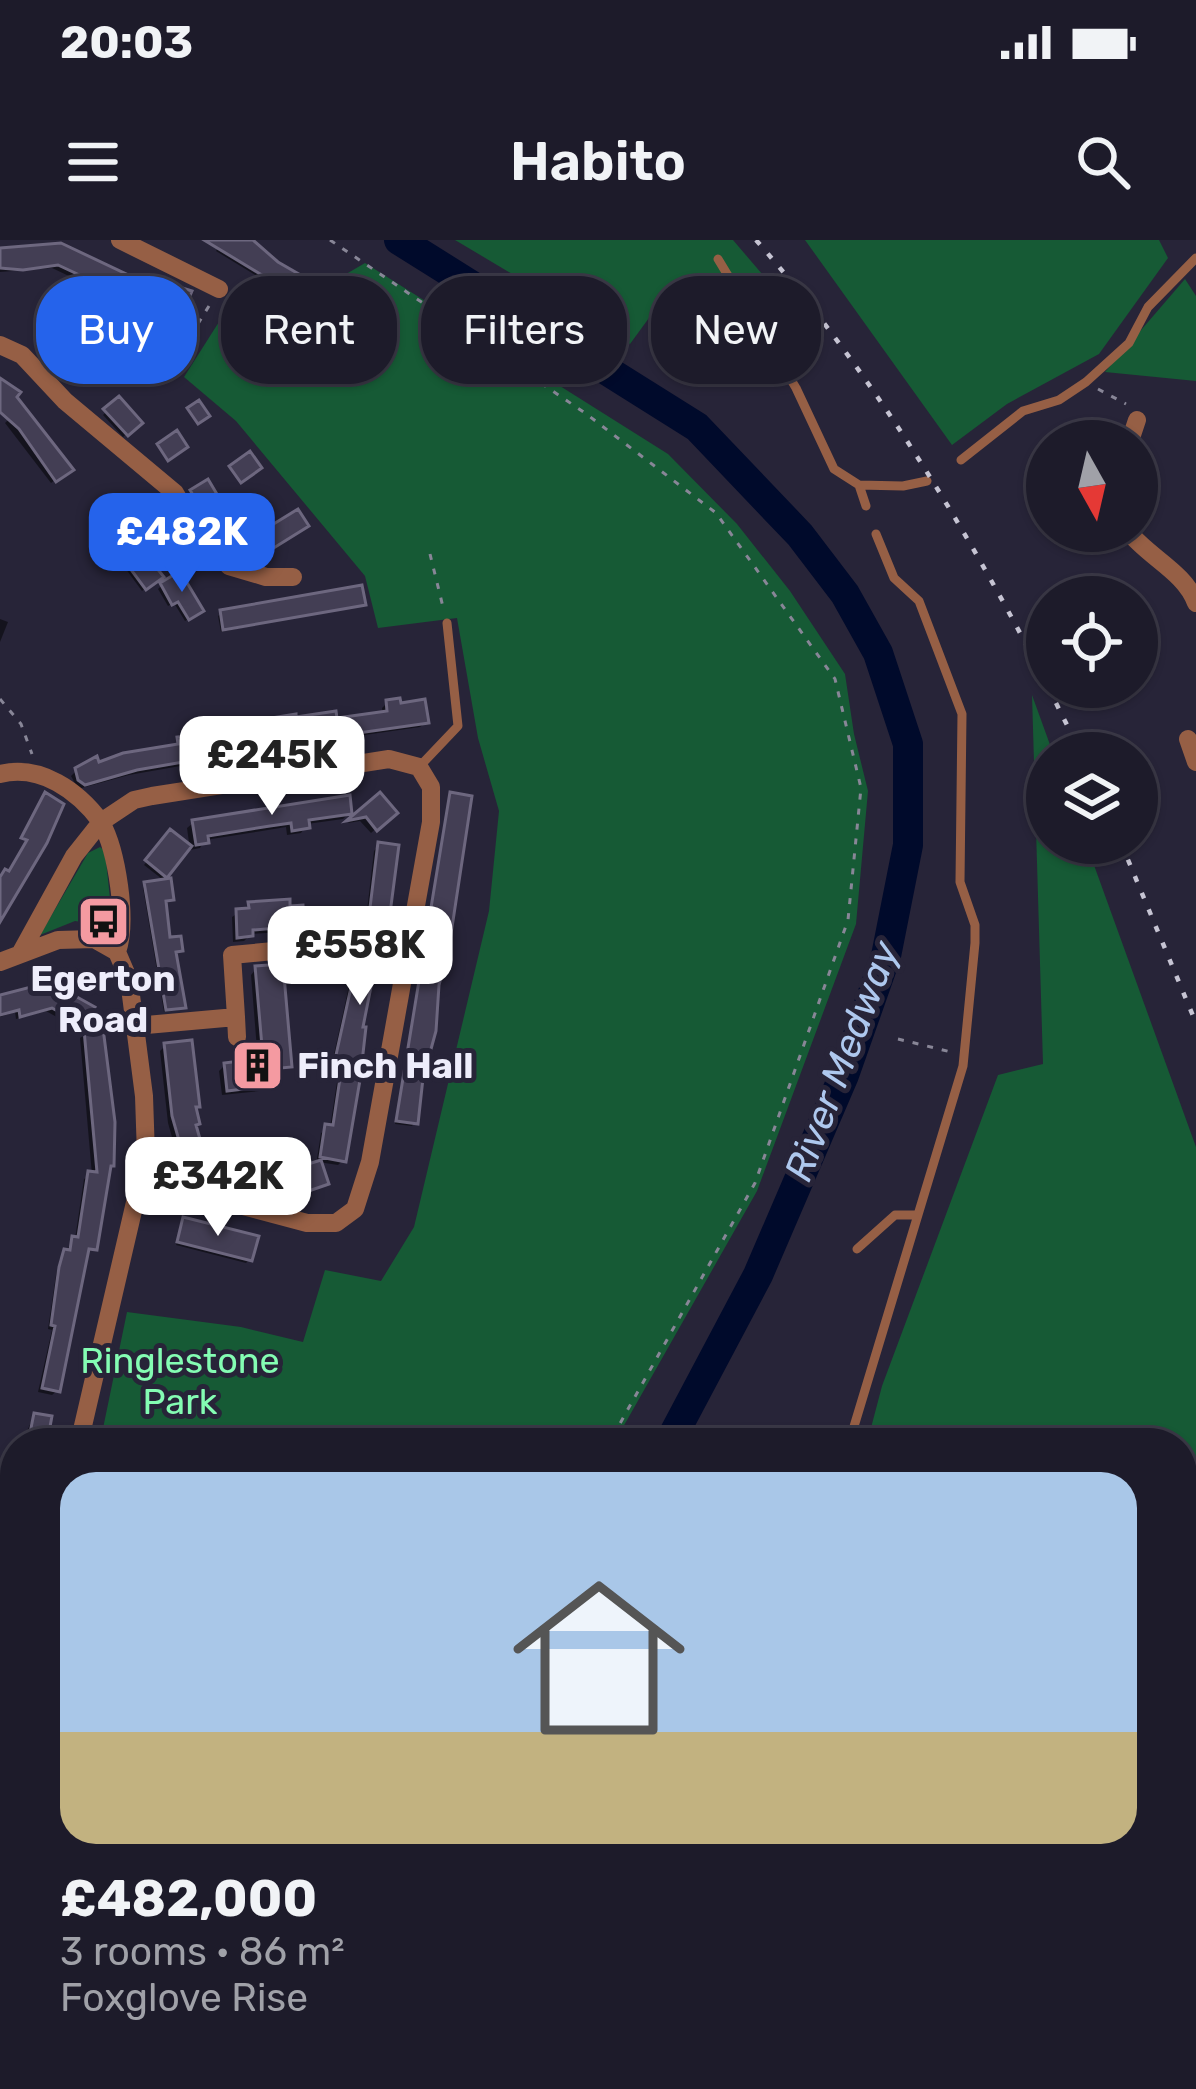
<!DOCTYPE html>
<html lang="en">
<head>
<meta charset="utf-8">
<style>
	:root { --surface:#1d1b2a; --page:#2a2836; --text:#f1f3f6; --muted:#a0a1a8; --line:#3b3947; --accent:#2563eb }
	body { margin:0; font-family:Rubik,sans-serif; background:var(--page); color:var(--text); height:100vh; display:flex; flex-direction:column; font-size:45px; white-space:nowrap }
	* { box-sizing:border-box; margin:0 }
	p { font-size:39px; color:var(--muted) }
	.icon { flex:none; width:66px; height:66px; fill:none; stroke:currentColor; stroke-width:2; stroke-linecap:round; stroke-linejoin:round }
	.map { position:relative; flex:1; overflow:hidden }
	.sheet { position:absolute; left:0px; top:1188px; width:1197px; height:663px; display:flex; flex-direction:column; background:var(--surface); border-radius:48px 48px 0 0; box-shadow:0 3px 9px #0004,0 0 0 3px var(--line) }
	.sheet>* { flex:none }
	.hud { position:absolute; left:36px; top:36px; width:1125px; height:108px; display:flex; gap:24px }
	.needle { width:78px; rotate:172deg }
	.buttons { position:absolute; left:1026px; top:180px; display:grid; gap:24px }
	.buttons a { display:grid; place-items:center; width:132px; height:132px; border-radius:50%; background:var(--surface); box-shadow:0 3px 9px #0004,0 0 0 3px var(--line); font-size:60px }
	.price { position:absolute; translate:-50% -102px; padding:0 27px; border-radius:24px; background:#fff; color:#222; font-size:39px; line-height:78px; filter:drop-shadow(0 3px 6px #0008) }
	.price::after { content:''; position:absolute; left:50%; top:72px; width:36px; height:27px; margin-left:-18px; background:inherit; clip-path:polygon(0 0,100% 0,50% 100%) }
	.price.active { background:var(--accent); color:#fff }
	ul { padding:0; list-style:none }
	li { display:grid; align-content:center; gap:24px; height:636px; padding:0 60px }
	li+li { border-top:3px solid var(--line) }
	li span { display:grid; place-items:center; height:372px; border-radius:36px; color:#555 }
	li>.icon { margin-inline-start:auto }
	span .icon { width:216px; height:216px; fill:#fffc; stroke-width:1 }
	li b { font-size:51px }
	.pill { padding:0 42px; border-radius:48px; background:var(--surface); box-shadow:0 3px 9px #0004,0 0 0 3px var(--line); font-size:42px; line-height:108px }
	.pill.active { background:var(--accent); color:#fff }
	.status { display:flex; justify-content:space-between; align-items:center; height:84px; padding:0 60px; background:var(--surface); direction:ltr }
	.status svg { height:33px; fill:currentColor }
	header { display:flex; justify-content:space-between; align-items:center; height:156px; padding:0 60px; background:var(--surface); font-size:54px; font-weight:600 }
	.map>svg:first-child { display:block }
	.green { fill:#165a35 }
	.shadow { fill:#0007 }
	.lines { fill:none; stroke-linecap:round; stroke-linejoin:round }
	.river { stroke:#000a2b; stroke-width:30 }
	.building { fill:#433e54; stroke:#6d677f; stroke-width:3 }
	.path { stroke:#888697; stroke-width:3; stroke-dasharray:6 9; stroke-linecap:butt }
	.service { stroke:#965f45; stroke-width:9 }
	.minor { stroke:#965f45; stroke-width:18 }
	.rail { stroke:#c6c4d3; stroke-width:4.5; stroke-dasharray:6 12; stroke-linecap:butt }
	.labels { text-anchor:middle; stroke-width:10; stroke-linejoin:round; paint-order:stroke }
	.poi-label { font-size:36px; font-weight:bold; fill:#eeedfb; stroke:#272438 }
	.park-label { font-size:36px; fill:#84fdb3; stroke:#272438 }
	.water-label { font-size:39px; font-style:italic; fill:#aec8ee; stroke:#272438 }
</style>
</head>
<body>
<div class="status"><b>20:03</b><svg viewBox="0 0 49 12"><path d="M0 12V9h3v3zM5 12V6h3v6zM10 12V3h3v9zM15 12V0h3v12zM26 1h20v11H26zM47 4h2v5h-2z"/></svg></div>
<header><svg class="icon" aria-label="menu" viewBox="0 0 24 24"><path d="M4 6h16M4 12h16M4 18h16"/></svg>Habito<svg class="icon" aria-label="search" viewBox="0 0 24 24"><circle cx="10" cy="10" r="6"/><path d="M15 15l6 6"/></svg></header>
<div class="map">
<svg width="1196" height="1849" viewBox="0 0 1196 1849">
	<rect width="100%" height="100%" fill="#272438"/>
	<path class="green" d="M455,0H733L797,75L738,102L673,45L630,104Z
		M805,0H1159L1168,18L1099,114L1007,164L952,205Z
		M365,23L668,214L737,284L790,351L845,434L854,494L868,551L856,684L757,951L614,1203H100L127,1072L241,1087L303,1102L325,1030L381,1041L414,987L489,671L499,571L478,498L457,378L378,388L365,336L236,181L184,137L231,63L259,85Z
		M1185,39L1196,56V141L1105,132Z
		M1032,455L1053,513H1047V603H1086L1196,907V1748L1182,1746V1203H867L882,1146L998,835L1043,824Z
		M100,607L105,611L113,687L75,681L40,695L88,613Z
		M15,1469V1697L0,1701L3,1471Z
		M1182,1784L1196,1797V1849H551V1836H1182Z"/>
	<path class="shadow" d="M222,0H244L297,56L294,59L216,11Z
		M60,7L130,58L126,63L52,28L0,32V11Z
		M167,47L188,53L165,101L151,94L167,61L161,60Z
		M0,141L70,229L51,243L5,183L10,178L0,170Z
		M119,160L139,183L123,197L103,175Z
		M192,252L227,286L212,294L189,255Z
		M133,304L160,337L142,351L117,317Z
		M162,345L197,374L185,381L174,363L168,366L158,349Z
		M363,364L221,392L218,376L222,373Z
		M0,379L8,382L0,402Z
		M387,463L426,482L420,487L213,517L209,521L129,535L78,549L71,536L76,531L173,506L179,500L243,490L248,485L335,482L383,474L382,468Z
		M451,555L415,882L412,886L395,884Z
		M380,556L394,573L371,593L360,581L348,583Z
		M349,573L343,579L307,584L301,593L287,595L286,587L262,591L205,600L200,608L190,610L187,588L193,583Z
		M170,593L188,607L162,639L144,625Z
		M379,605L386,680L380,687L359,789L343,920L338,925L318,922L325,943L290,959L204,937L212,917L229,921L234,915L299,931L316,925L321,893L330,888L337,842H330L332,823L361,692L365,688L374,611Z
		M146,644L171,659L163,663L168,700L180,710L176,713L183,767L179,770L164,772L143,648Z
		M250,665L302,692L296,698L285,699L284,692L251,694L244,701L233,702L232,677Z
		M256,729L289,825L277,832L269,850L222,855L219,831L225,825L258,822L251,735Z
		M50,745L82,784L78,789L46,771L16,779L15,772L0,777V761Z
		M86,793L111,924L94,1009L85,1013L58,1150L52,1155L38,1152L52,1090L48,1089L56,1035L60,1018L75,999L84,939L92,935L80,798Z
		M165,806L199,905L177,915L168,883L160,811Z
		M184,981L250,1019L246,1023L176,1005Z
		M34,1176L44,1203H18L26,1193Z
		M15,1374V1395L3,1396L1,1379Z"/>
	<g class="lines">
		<path class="river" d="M399,0L697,187L800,295L845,354L878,413L908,504V605L886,716L844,835L758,1035L669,1203
			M198,1849L206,1836"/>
	</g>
	<path class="building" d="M204,0H253L278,22L311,41L300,58Z
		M61,3L141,41L133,60L58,25L23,30L0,28V8Z
		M166,43L192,51L171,100L152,91L168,58L163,57Z
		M0,138L21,152L17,157L74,230L56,242L19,189L0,172Z
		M119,156L143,183L128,196L103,169Z
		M199,160L210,176L198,184L187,168Z
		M177,190L188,207L168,221L157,204Z
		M250,211L262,228L241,243L229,226Z
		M208,239L234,283L216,293L190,250Z
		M298,269L309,286L256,319L246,301Z
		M134,300L164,337L146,350L118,312Z
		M180,331L204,371L189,380L178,362L172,365L160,343Z
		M362,345L366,365L223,390L220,370Z
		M400,458L401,463L425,459L429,483L217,513L218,516L137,530L85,545L78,540L75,528L97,516L99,522L123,513L178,504L177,497L248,489L247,482L296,474V477L336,471L337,478L387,471L386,460Z
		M45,552L64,564L47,603L0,682V637L5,629L9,631L27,600L21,598Z
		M380,552L398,573L377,591L366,577L346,581Z
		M450,552L472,556L449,707L439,745L436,791L423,838L418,884L396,881Z
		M350,555L352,574L309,580L310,588L292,591L291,583L270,586L208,596L209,603L196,605L192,580Z
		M170,589L192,606L167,638L145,620Z
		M378,602L399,605L389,681H384L363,787H366L360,840L346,922L320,917L325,884L333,885L340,838L334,837L336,815L365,684H368Z
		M171,638L174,660L166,661L170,697L181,696L183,711L176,712L186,768L166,770L144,642Z
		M290,659V666L303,665L305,694L290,695L289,687L253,690V696L237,698L236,669L249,668L248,662Z
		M283,724L292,827L280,828L281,835L275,836L278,845L227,851L224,823L263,818L255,726Z
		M50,742L95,767L85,786L52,768L20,777L19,770L0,775V755Z
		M103,788L115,882L114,926H111L97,1010L89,1009L60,1152L42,1148L55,1086L51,1085L59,1027L64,1009L70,1010L72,996L78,997L88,931L97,932L84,790Z
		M192,800L200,867H196L200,884L196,885L202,906L182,911L172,876L164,803Z
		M233,912L299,927L321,920L329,944L294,956L293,953L207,933L211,914L232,919Z
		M183,977L259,996L252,1021L177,1002Z
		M34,1173L52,1176L47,1203H28Z
		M15,1242V1280L0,1298V1260Z"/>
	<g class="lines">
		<path class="path" d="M330,0L585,173L716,273L835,439L861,548L848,680L755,943L609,1203
			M75,145L95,110L116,107L174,128L193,119L196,87L209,66
			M1098,149L1126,164
			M430,314L444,371
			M0,459L21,484L32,514
			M898,799L951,812
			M118,1203L122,1193L135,1203
			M150,1849L155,1836"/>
		<path class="service" d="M718,19L796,148L834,229L859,245L866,266
			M961,220L1023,171L1059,160L1086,142L1129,103L1148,67L1196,18
			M859,245L903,246L927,241
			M419,527L458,486L447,383
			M857,1009L895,975H918
			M849,1203L963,826L975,703V685L960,642L962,474L919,361L894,338L876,294
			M0,1711L15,1707
			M1182,1757H1196
			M1182,1808L1196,1790
			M329,1849L337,1836
			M443,1849L449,1836
			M1152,1849L1160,1836"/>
		<path class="minor" d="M120,0L219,49
			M0,105L22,115L65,161L175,253L200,296L229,326L266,337H293
			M1130,201L1137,180
			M1128,291C1148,317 1185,332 1196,363
			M1188,499L1196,522
			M0,534C41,524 78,551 101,582L134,560L152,556L389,519L419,527L431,547V582L370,922L355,969L336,983H307L142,939
			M20,714L74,616L101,582C117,611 128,681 117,712
			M0,722L58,700L94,699L117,712L129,740L144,856L146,915L79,1203
			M236,777L232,715L295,709
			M135,786L236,777L237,797
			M0,1327L15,1320"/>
		<path class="rail" d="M756,0C874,135 965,286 1047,444
			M1048,447L1081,513
			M1121,603L1196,783"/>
	</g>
	<defs>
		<symbol id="bus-square" viewBox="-11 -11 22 22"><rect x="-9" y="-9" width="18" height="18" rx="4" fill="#f49aa1" stroke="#272438"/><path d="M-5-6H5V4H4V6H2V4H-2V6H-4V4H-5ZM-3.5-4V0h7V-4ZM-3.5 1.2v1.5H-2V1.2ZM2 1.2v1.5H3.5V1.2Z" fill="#111"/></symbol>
		<symbol id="building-square" viewBox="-11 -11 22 22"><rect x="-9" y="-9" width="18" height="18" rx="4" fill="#f49aa1" stroke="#272438"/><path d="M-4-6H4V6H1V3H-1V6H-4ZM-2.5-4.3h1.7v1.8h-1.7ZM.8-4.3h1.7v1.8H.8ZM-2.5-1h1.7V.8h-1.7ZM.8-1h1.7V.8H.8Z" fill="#111"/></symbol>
	</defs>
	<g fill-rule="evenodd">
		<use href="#bus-square" x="74" y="652" width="59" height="59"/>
		<use href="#building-square" x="228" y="796" width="59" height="59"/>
	</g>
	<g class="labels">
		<g class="poi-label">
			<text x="103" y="751">Egerton<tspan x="103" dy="41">Road</tspan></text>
			<text x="297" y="838" text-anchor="start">Finch Hall</text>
		</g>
		<g class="park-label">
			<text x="180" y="1133">Ringlestone<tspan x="180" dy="41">Park</tspan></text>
		</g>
		<g class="water-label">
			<text transform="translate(841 821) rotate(-69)" y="14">River Medway</text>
		</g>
	</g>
</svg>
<div class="buttons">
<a><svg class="needle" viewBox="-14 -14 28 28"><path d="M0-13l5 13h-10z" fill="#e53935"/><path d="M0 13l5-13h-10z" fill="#a0a1a8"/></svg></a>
<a><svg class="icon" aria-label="locate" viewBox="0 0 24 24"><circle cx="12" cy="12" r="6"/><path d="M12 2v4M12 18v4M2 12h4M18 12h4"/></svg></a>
<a><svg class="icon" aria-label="layers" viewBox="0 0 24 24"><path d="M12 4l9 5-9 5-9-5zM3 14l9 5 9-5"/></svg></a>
</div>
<b class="price active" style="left:182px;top:355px">£482K</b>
<b class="price" style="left:272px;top:578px">£245K</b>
<b class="price" style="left:360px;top:768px">£558K</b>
<b class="price" style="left:218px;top:999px">£342K</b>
<div class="hud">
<a class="pill active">Buy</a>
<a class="pill">Rent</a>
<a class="pill">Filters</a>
<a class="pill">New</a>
</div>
<section class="sheet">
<ul>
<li><span style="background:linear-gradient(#a9c7e8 70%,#c2b280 0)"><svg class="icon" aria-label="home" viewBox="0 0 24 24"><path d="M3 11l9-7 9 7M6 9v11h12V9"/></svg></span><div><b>£482,000</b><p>3 rooms · 86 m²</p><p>Foxglove Rise</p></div></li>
</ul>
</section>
</div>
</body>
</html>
